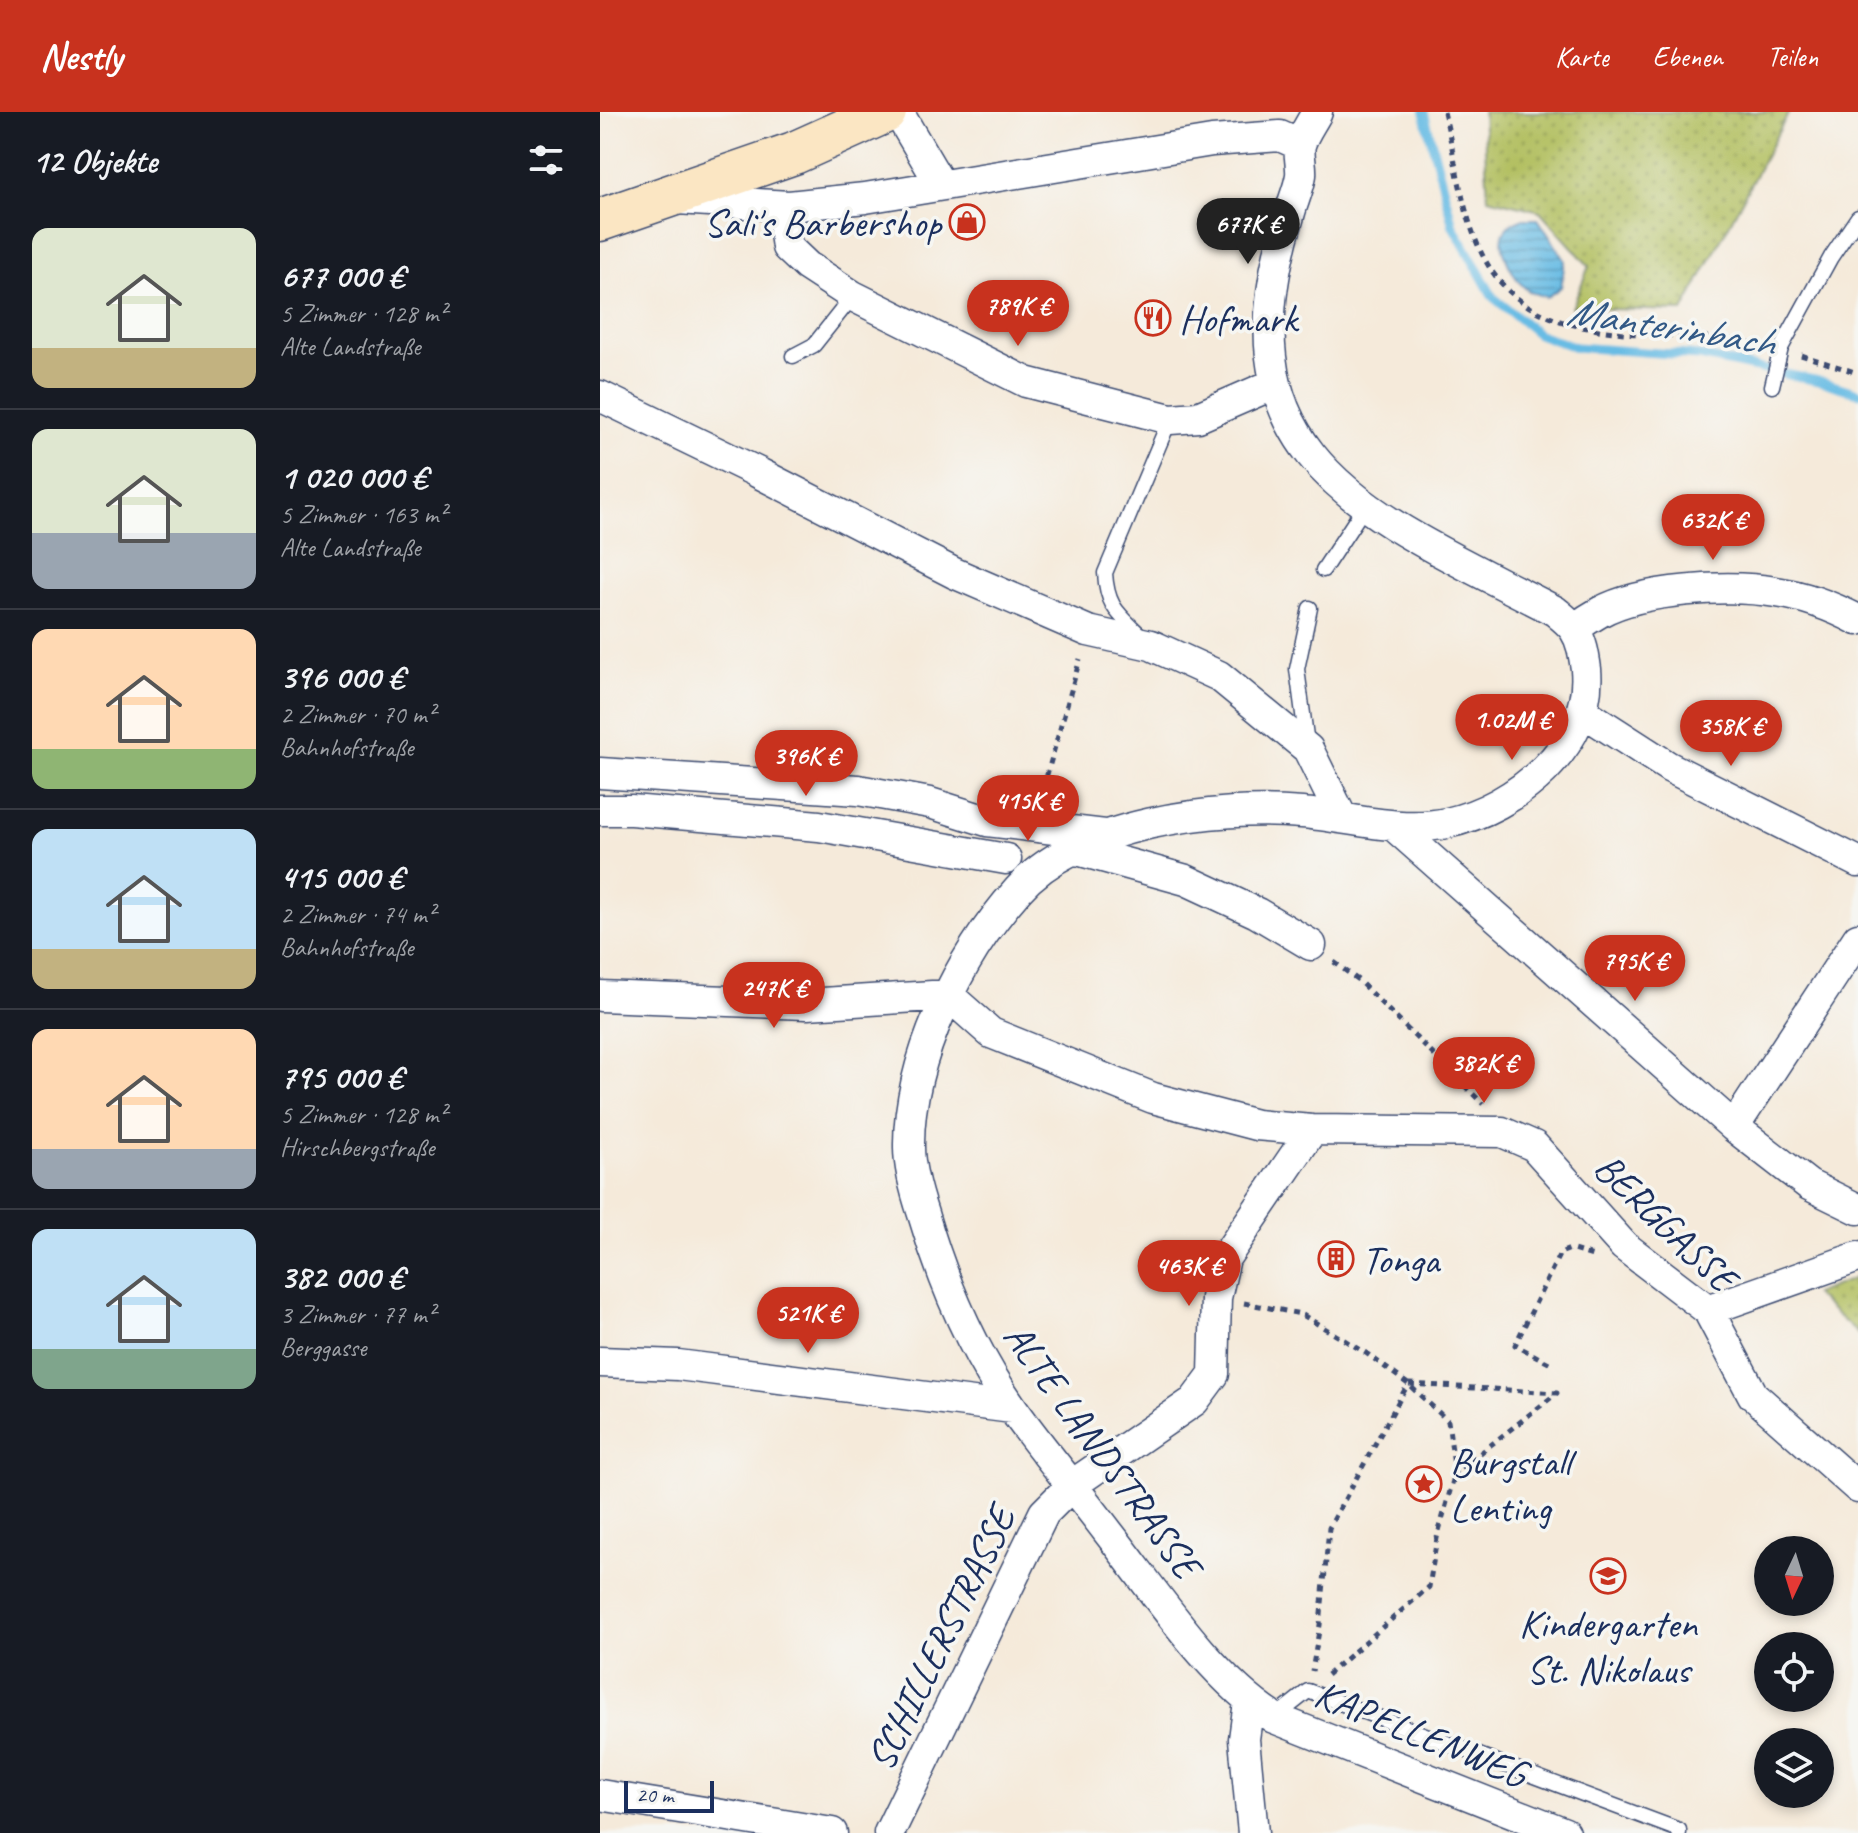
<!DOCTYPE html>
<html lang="de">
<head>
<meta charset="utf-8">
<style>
	:root { --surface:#171b24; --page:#242831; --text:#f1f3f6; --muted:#9ea1a6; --line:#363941; --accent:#c8321e }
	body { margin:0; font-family:Caveat,sans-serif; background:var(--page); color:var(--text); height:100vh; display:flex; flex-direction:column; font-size:30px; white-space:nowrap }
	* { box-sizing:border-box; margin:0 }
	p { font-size:26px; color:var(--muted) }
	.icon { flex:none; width:44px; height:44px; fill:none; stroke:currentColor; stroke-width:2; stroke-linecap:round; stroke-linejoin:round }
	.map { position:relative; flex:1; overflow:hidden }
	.details { display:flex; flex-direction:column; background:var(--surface); width:600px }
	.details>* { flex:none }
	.needle { width:52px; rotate:184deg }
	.controls { position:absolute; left:1154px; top:1424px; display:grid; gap:16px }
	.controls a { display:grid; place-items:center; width:80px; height:80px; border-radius:50%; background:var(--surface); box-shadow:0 4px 12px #0003; font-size:40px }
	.scale { position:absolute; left:24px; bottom:20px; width:90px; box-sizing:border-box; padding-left:8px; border:4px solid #1b2f5e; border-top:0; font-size:22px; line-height:28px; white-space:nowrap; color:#1b2f5e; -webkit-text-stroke:6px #f6f6f2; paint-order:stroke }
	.price { position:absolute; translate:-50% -68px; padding:0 18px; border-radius:28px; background:var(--accent); color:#fff; font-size:26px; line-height:52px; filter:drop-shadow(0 2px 4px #0008) }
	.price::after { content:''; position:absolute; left:50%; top:48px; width:24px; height:18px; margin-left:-12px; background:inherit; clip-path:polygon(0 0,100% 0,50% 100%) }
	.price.active { background:#222; color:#fff }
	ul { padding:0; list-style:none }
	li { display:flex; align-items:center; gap:24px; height:200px; padding:0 32px }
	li+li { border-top:2px solid var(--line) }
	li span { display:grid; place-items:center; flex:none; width:224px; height:160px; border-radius:16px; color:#555 }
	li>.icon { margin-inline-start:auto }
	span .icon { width:96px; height:96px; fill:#fffc; stroke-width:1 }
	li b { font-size:34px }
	h2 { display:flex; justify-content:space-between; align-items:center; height:96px; padding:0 32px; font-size:34px }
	header { display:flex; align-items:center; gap:48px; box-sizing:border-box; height:112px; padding:0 40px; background:var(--accent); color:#fff }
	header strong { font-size:38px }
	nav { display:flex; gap:44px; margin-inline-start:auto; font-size:28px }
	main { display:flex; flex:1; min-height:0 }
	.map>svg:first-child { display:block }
	.grass { fill:url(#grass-dots); stroke:#677860; stroke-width:2 }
	.water { fill:url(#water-rules); stroke:#4176a1; stroke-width:2 }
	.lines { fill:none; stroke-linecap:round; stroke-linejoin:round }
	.stream { stroke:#67bce4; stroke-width:9 }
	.lane-casing { stroke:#3c4b71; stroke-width:17 }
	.street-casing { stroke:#3c4b71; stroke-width:33 }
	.secondary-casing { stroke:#3c4b71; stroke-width:45 }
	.path { stroke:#3c4b71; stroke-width:5; stroke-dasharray:6 6; stroke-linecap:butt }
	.lane { stroke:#fff; stroke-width:14 }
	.street { stroke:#fff; stroke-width:30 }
	.secondary { stroke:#fbe6c3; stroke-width:42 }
	.labels { text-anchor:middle; stroke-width:7; stroke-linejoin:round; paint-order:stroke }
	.poi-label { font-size:40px; fill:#1b2f5e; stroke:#f6f6f2; text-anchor:start }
	.street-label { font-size:40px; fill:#1b2f5e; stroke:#f6f6f2 }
	.water-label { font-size:42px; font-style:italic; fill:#325986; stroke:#f6f6f2 }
</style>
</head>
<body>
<header>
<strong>Nestly</strong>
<nav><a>Karte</a><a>Ebenen</a><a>Teilen</a></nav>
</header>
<main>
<section class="details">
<h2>12 Objekte<svg class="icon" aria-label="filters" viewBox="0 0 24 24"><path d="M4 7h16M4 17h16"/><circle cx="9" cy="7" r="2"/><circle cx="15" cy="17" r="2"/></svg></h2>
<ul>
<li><span style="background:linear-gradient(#dfe7d0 75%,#c2b280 0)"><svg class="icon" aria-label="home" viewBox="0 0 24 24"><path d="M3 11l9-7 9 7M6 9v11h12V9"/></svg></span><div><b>677 000 €</b><p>5 Zimmer · 128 m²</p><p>Alte Landstraße</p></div></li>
<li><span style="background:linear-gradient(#dfe7d0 65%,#9aa5b1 0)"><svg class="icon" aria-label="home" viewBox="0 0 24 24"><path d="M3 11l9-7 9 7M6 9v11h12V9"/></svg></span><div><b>1 020 000 €</b><p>5 Zimmer · 163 m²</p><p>Alte Landstraße</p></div></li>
<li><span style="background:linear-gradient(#ffd9b3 75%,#8fb573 0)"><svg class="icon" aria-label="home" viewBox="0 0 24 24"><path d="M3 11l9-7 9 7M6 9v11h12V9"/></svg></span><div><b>396 000 €</b><p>2 Zimmer · 70 m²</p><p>Bahnhofstraße</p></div></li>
<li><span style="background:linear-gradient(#bfe0f5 75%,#c2b280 0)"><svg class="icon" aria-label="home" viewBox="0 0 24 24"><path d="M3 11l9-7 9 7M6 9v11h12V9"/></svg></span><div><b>415 000 €</b><p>2 Zimmer · 74 m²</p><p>Bahnhofstraße</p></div></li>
<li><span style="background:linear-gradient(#ffd9b3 75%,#9aa5b1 0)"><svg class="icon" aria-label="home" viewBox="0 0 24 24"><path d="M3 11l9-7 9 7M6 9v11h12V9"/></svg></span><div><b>795 000 €</b><p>5 Zimmer · 128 m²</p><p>Hirschbergstraße</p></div></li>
<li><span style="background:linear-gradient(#bfe0f5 75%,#7fa58c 0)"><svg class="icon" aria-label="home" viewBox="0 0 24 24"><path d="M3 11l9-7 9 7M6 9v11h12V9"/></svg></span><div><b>382 000 €</b><p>3 Zimmer · 77 m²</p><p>Berggasse</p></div></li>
</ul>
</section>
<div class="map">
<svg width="1258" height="1721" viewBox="0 0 1258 1721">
	<defs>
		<pattern id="grass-dots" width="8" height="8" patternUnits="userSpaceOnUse" patternTransform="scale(2)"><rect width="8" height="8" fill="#b3c062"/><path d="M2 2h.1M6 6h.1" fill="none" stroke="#919c54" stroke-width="1.8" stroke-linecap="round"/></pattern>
		<pattern id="water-rules" width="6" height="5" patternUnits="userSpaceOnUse" patternTransform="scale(2)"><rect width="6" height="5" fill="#67bce4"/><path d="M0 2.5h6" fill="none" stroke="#5499bc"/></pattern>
	</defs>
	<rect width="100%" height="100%" fill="#f6f6f2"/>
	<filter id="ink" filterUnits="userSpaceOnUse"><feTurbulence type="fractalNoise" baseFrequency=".0125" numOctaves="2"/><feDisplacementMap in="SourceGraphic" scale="16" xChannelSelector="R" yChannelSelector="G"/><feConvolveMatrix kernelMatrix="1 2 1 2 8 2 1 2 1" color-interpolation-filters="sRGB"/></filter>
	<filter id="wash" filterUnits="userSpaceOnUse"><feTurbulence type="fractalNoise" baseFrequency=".006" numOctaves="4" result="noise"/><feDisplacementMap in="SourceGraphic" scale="32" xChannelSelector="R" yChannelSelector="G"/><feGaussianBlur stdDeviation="1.8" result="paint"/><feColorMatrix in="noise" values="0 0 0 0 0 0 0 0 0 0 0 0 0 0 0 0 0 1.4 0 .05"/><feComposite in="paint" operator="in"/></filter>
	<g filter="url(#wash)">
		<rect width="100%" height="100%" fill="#f5eada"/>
		<path class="grass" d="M883,0H1189L1083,199L972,196L989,154L940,99L888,86Z
			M1258,1165V1222L1214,1182Z"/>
		<path class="water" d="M921,107H938L965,148L961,175L947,185C941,183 934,182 929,179C915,170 899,139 903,123C906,113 913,111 921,107Z"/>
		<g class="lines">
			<path class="stream" d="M824,0L853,114L893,185L938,222L975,235L1100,244L1223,270L1258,281"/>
		</g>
	</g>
	<g filter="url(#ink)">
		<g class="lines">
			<defs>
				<path id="lane" d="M193,244L214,233L253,184
					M1172,274L1181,236L1231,145L1258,105
					M723,458L765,394
					M541,524C518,501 507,495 505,461L570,307
					M707,632L697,557L710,496
					M674,1606L708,1579L1079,1718V1721"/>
				<path id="street" d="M298,0L341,73
					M717,0C712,10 703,22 700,33C698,42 702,53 701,63C699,77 692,91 689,104C613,351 771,403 955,499C961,504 969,510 974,517C982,529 984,543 986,557C993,634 915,696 847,711C799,721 749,705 702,701C618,693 476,711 418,778C360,843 308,946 309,1035C309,1057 316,1081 323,1102C343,1170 372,1238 413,1297C443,1339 477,1379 508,1420C555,1480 610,1565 674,1606L965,1721
					M77,87L189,94L265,86L612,29L680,24L700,33
					M189,94L184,115L187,135L207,154L253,184L426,270L570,307L598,305L674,272
					M0,284L157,360L354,461L488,519L551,533L619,564L708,637L742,706
					M974,517C982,511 991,505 1000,500C1042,477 1129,472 1176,480C1204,484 1233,495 1258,508
					M982,599L1069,655L1258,750
					M0,661L258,678L330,691L387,709L505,723
					M0,698H31L219,714L406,747
					M794,714L1134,1015L1209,1073L1258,1097
					M474,737L586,768L657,801L711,833
					M0,884L207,892L348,883L391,921L553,986L656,1013L712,1018L902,1020L934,1034L1024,1134L1108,1198L1153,1283L1258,1376
					M1134,1015L1258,826
					M1108,1198L1258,1145
					M0,1250L78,1253L412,1296
					M649,1590L644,1627L653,1721
					M0,1683L232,1721
					M289,1721L444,1401L472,1373L594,1289L614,1262L616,1186L625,1146L712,1018"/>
				<path id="secondary" d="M0,108L194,41L285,0"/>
			</defs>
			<use href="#lane" class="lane-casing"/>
			<use href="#street" class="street-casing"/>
			<use href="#secondary" class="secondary-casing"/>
			<path class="path" d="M844,0C856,47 861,99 882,142C927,233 1033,219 1117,226C1132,227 1146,231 1160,233
				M1201,243L1258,261
				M440,687L480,547
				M734,850L758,868L883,992
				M644,1191L701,1202L766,1241L808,1272L729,1416L720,1513L712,1559
				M949,1251L915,1233L960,1141L970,1137L993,1144
				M809,1272L957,1281L855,1361
				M727,1563L829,1475L837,1426L855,1361L848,1309L808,1272"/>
			<use href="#lane" class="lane"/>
			<use href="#street" class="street"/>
			<use href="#secondary" class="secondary"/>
		</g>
	</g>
	<defs>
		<symbol id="shop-ring" viewBox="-11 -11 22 22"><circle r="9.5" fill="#f6f6f2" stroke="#c8321e" stroke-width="1.5"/><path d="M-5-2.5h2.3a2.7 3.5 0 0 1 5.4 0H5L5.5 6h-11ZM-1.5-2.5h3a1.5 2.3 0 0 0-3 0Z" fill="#c8321e"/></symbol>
		<symbol id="restaurant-ring" viewBox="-11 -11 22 22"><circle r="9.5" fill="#f6f6f2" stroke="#c8321e" stroke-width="1.5"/><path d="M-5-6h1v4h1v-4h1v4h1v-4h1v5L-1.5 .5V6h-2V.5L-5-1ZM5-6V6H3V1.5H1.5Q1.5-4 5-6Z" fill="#c8321e"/></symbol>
		<symbol id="building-ring" viewBox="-11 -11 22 22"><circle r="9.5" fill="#f6f6f2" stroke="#c8321e" stroke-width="1.5"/><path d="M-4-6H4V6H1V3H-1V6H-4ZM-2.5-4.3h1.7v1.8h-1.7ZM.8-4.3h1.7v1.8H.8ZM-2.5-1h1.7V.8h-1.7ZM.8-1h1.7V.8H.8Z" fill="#c8321e"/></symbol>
		<symbol id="sight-ring" viewBox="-11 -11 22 22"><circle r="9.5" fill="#f6f6f2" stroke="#c8321e" stroke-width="1.5"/><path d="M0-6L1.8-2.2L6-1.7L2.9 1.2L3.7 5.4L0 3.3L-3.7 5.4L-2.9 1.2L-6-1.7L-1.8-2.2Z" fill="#c8321e"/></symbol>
		<symbol id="school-ring" viewBox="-11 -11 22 22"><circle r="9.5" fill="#f6f6f2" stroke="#c8321e" stroke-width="1.5"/><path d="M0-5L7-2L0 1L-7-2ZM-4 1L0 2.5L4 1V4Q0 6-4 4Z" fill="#c8321e"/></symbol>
	</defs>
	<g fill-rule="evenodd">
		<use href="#shop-ring" x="347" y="90" width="40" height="40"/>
		<use href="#restaurant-ring" x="533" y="186" width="40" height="40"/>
		<use href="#building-ring" x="716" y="1127" width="40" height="40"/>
		<use href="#sight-ring" x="804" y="1352" width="40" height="40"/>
		<use href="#school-ring" x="988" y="1444" width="40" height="40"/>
	</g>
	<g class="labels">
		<g class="poi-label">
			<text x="341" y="124" text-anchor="end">Sali's Barbershop</text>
			<text x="579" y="220">Hofmark</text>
			<text x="762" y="1161">Tonga</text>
			<text x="850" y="1363">Burgstall<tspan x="850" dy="46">Lenting</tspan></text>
			<text x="1008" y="1525" text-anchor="middle">Kindergarten<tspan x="1008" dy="46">St. Nikolaus</tspan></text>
		</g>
		<g class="street-label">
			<text transform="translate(1066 1110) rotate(44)" y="14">BERGGASSE</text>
			<text transform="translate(503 1338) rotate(54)" y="14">ALTE LANDSTRASSE</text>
			<text transform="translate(340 1526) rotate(-64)" y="14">SCHILLERSTRASSE</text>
			<text transform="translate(821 1621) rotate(22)" y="14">KAPELLENWEG</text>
		</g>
		<g class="water-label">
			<text transform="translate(1071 213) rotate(9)" y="15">Manterinbach</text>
		</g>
	</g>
</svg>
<div class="controls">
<a><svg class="needle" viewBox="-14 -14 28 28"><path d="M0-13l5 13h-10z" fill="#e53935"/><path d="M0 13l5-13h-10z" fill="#9ea1a6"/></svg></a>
<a><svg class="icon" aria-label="locate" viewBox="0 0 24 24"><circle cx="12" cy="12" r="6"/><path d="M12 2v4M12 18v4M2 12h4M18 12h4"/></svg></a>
<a><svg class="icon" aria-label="layers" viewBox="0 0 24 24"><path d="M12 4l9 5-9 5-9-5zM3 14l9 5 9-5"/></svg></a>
</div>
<div class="scale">20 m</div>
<b class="price active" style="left:648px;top:154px">677K €</b>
<b class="price" style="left:418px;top:236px">789K €</b>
<b class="price" style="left:1113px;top:450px">632K €</b>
<b class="price" style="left:912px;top:650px">1.02M €</b>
<b class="price" style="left:1131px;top:656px">358K €</b>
<b class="price" style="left:206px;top:686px">396K €</b>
<b class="price" style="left:428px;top:731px">415K €</b>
<b class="price" style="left:1035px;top:891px">795K €</b>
<b class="price" style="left:174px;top:918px">247K €</b>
<b class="price" style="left:884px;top:993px">382K €</b>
<b class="price" style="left:589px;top:1196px">463K €</b>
<b class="price" style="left:208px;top:1243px">521K €</b>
</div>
</main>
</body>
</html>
